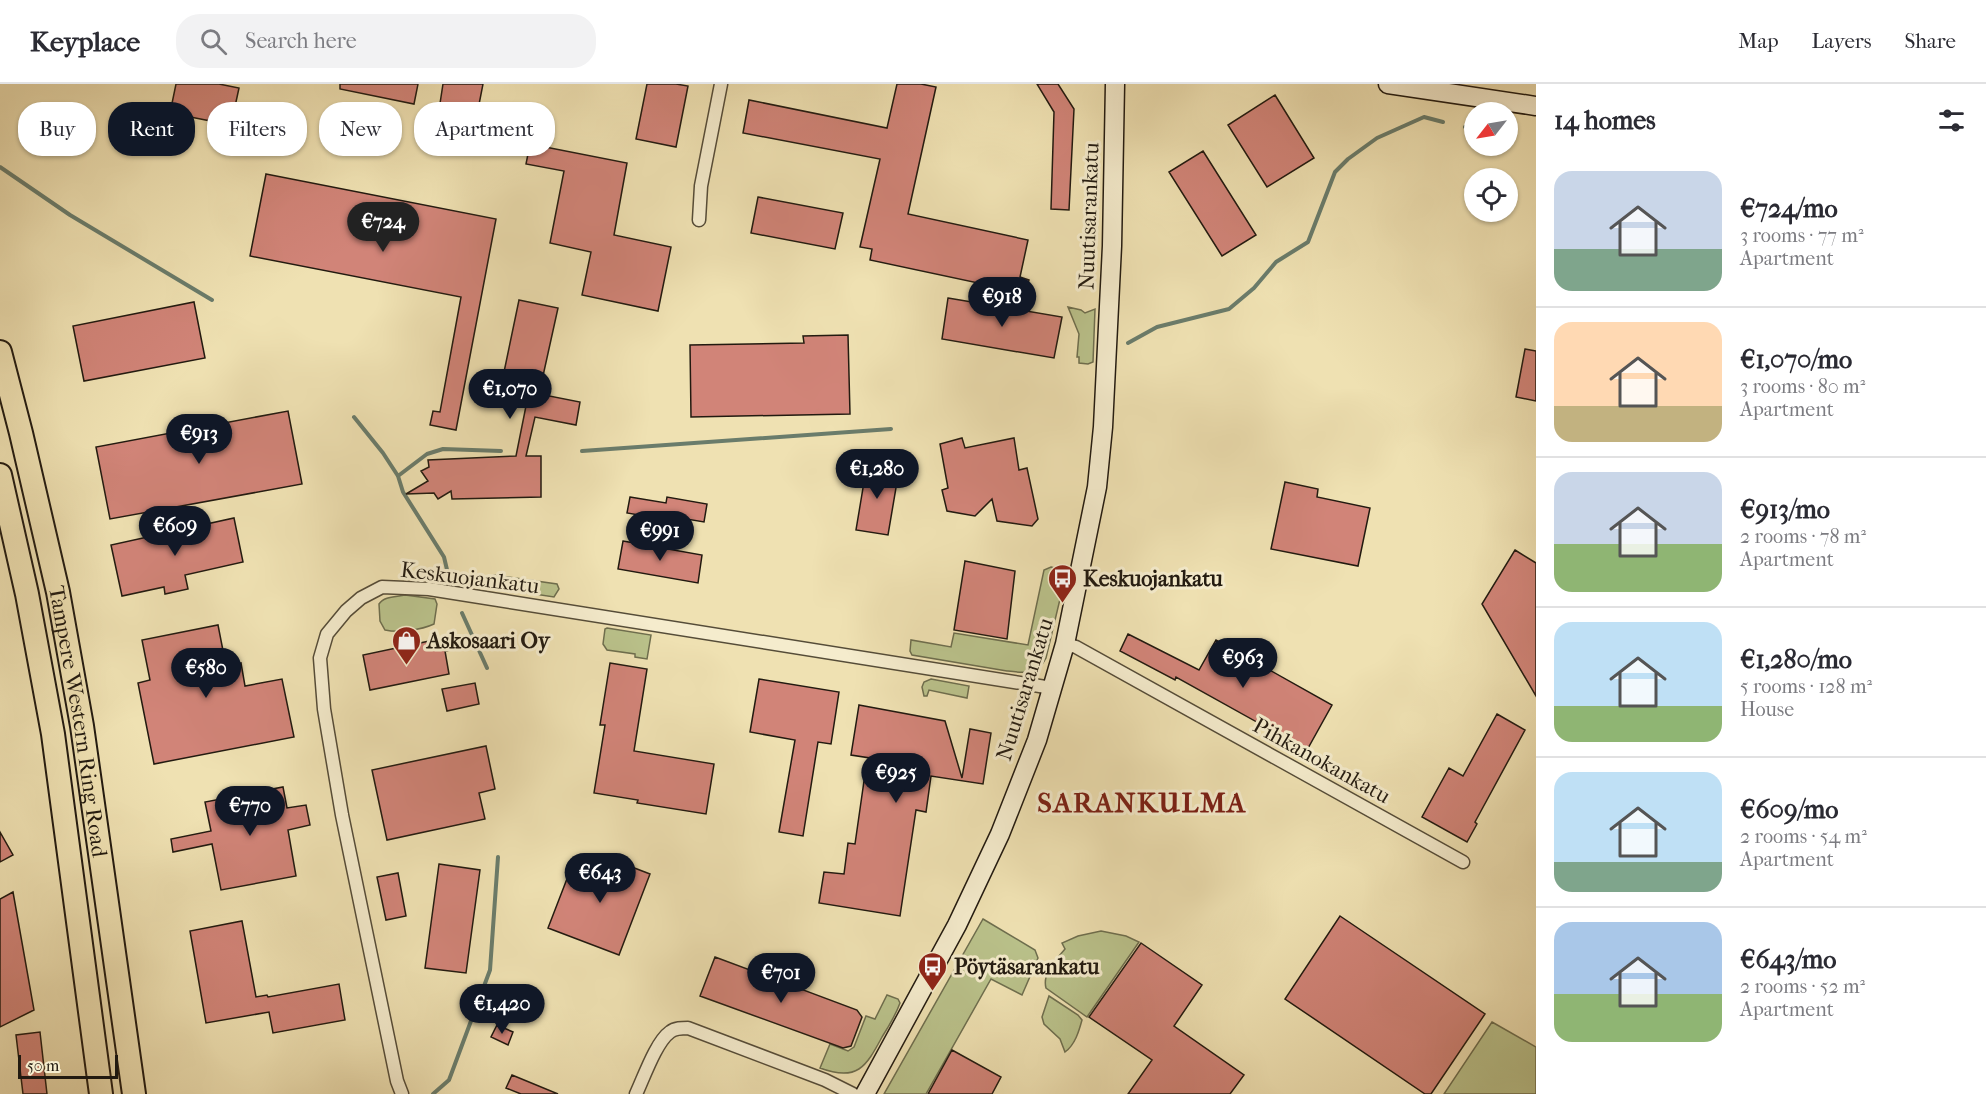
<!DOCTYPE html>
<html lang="en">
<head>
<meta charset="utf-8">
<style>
	:root { --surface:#fff; --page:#f2f2f3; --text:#2b2b33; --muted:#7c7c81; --line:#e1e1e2; --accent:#111827 }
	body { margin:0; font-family:"IM FELL French Canon",serif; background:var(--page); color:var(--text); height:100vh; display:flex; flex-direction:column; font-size:22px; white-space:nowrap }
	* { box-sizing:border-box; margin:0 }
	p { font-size:20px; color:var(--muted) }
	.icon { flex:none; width:33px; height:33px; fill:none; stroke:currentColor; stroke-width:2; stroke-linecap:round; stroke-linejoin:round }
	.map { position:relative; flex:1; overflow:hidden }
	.drawer { display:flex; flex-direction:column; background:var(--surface); width:450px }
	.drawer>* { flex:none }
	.top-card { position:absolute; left:18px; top:18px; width:570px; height:54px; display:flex; gap:12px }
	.needle { width:39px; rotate:239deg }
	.buttons { position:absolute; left:1464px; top:18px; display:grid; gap:12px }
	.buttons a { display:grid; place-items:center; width:54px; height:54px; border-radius:50%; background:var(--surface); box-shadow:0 2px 4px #0004; font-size:30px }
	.scale { position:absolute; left:18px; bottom:15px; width:100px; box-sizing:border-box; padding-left:6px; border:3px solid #221a10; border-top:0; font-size:16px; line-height:21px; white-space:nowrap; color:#221a10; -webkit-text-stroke:4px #f5eccd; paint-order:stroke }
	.price { position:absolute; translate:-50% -51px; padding:0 14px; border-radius:21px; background:var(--accent); color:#fff; font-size:20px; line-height:39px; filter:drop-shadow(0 2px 3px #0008) }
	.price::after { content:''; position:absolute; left:50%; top:36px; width:18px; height:14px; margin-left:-9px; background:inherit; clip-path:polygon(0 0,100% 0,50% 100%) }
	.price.selected { background:#222; color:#fff }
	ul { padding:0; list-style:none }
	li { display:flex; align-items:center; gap:18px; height:150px; padding:0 18px }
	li+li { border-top:2px solid var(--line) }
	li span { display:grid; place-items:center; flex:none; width:168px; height:120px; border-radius:18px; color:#555 }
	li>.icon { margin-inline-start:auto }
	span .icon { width:72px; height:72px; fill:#fffc; stroke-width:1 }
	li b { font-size:26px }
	h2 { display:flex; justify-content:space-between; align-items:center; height:72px; padding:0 18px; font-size:26px }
	.pill { padding:0 21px; border-radius:24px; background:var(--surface); box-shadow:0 2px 4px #0004; font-size:21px; line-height:54px }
	.pill.selected { background:var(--accent); color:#fff }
	header { display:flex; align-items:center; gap:36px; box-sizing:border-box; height:84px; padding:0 30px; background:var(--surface); border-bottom:2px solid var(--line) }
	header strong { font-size:28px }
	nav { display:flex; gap:33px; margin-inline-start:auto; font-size:21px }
	.search { width:420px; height:54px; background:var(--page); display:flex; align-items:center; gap:15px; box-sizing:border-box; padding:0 21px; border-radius:24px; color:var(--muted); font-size:22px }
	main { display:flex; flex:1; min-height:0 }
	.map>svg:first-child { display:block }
	.green { fill:#bac28b; stroke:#6e6e4e; stroke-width:1.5 }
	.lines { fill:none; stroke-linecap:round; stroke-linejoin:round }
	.stream { stroke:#6a7c6b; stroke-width:4 }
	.building { fill:#d18478; stroke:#221a10; stroke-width:1.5 }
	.street-casing { stroke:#554c38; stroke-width:15 }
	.secondary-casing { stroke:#221a10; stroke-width:21 }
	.highway-casing { stroke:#221a10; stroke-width:26 }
	.street { stroke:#f5eccd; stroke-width:12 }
	.secondary { stroke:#f5eccd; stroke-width:18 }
	.highway { stroke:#efe1b2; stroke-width:22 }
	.labels { text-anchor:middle; stroke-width:6; stroke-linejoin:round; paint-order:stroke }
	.street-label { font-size:22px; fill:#221a10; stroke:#f5eccd }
	.poi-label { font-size:22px; font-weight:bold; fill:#221a10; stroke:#f5eccd; text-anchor:start }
	.district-label { font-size:28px; font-weight:bold; letter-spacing:1.5px; fill:#7a1f14; stroke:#f5eccd }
</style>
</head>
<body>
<header>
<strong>Keyplace</strong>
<div class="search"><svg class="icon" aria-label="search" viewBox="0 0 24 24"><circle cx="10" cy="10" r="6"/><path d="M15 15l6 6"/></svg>Search here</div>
<nav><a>Map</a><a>Layers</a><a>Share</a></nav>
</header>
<main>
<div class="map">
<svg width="1536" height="1010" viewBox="0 0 1536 1010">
	<rect width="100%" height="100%" fill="#efe1b2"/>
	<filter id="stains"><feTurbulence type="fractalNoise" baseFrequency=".00333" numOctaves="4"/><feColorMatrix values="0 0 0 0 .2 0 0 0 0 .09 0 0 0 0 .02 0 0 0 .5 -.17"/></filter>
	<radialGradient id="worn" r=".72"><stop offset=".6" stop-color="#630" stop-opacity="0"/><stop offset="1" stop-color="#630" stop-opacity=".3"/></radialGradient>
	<path class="green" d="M1068,223L1081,226L1085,229L1095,225L1093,278L1088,280L1079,279V273H1077L1079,250Z
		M1051,483L1063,486L1066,490L1046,574C1038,591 1024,589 1007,587L912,571L910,567L911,556L951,563L954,549L1028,561L1044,486Z
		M494,491L557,500L559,505L554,513L495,504L492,500Z
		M405,511L435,515L437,520L434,540C421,546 399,549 385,546L380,537L379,520C384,512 396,513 405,511Z
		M607,544L651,551L647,575L635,573V570L607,566L603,560L605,545Z
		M931,595L969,602L967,614L929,606L927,612H924L922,603L924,598Z
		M983,835L1035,866L1038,874L1022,911L991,895L926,1010H884Z
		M1101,847L1126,852L1139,858L1087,933L1046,904C1042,889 1056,876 1065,865L1062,859L1078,852Z
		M887,911L898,915L900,919C896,930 889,942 882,953C866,983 857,998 820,984L830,960L848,967L854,963L866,932L875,935Z
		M1049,912L1078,931L1082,936C1079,947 1075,961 1065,968L1060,955L1044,940L1042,933Z
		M1492,938L1536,963V1010H1444Z"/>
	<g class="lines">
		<path class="stream" d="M1465,43L1474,46
			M1508,43L1515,40
			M0,83L70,131L212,216
			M1128,259L1157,243L1229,225L1254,204L1276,178L1308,158L1335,88L1348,75L1377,54L1424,33L1443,38
			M354,333L383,369L398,392L403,408L444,473L448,490
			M582,367L891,345
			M398,392L427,370L443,365L501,367
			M462,529L487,584
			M433,1010L449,996L490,886L498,773"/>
	</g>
	<path class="building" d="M176,0H219L239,4L231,41L170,29Z
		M340,0H418L414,20L340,5Z
		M443,0H483L474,46L437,39Z
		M647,0H676L688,2L676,63L636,55Z
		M897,0H921L936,3L908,130L1028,156L1020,193L1029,196L1025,209L870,176L872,165L860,163L880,75L743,49L749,16L887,44Z
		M1037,0H1058L1074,25L1069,126L1051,125L1054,28Z
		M1275,11L1314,74L1267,103L1228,41Z
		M530,60L627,79L614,151L671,163L658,227L582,211L591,168L550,159L564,87L526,80Z
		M1203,67L1256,151L1222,172L1169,88Z
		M266,90L496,135L456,346L430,341L433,327L440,328L461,213L250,172Z
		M758,113L843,129L835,165L751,149Z
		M948,214L1062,233L1054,274L942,255Z
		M519,216L558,224L539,310L580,318L576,341L535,333L526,372H541V413L452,415L451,407L438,415L434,409L406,410L428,397L421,387L429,383L428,376L516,372L527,317L499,312Z
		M194,218L205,274L84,297L73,242Z
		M848,251L850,330L691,333L690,261L804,259L803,252Z
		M1525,265L1536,267V317L1516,313Z
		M288,327L302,400L110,435L96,363Z
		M962,354L965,364L1014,354L1019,386L1027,384L1038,435L1032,442L997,437L992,415L975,432L947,427L942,406L948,404L940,360Z
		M867,380L899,386L888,451L856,446Z
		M1285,398L1318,405L1317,413L1370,424L1358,482L1271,465Z
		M630,413L666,419L667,413L707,420L704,438L669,432L668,436L627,429Z
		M234,434L243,478L185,491L188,505L165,510L164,503L122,512L111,461Z
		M623,457L702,471L698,499L618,485Z
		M1515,466L1536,479V612L1482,520Z
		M965,477L1015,487L1007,555L954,546Z
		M218,541L226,582L241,579L245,602L282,595L294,653L154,680L138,599L150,596L142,556Z
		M1128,550L1199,586L1216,556L1332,621L1307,666L1176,593L1175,596L1120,567Z
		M458,551L461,564L445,567L449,590L370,606L363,571Z
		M610,579L647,585L634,667L714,680L706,730L637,719L638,716L594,709L605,641H600Z
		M759,595L839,608L831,660L818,658L803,752L779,748L795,656L750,648Z
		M475,599L479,620L447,627L442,605Z
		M859,621L945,637L962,694L970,645L991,649L983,700L931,692L926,728L916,726L900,832L819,819L824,788L844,790L848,759L855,760L864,697L893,701L896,678L851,671Z
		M1497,630L1525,646L1475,738L1477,740L1467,758L1422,733L1449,684L1463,692Z
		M486,662L495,705L479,709L485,735L387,756L372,686Z
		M283,703L287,724L306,721L310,741L288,746L296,792L221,806L212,760L173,768L171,755L211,747L205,718Z
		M0,748L13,771L0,778Z
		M598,770L650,790L619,871L548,844L570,787L589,795Z
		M439,780L480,786L466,889L425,884Z
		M398,789L406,832L386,836L377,793Z
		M13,808L34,926L0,943V815Z
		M1340,832L1485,930L1431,1010H1425L1285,915Z
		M242,837L256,913L267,911L268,913L339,900L345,936L273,949L269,928L206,939L190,847Z
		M1141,859L1202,901L1174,942L1244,991L1230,1010H1128L1152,976L1089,933Z
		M715,873L857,926L862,933L851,962L843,964L700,912Z
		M497,941L513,948L508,961L491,953Z
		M40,948L47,1010H23L16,951Z
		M952,966L1001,993L992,1010H928Z
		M512,991L558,1010H521L506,1004Z"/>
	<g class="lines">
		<defs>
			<path id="street" d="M699,136L701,102L721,0
				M1065,560L1076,563L1463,778
				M402,1010L397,997L342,731L324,625L320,574L327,550L346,527L361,514L382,503L429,505L1052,604
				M636,1010C644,993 656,958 670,948C675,944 682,944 688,944L825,996L853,1010"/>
			<path id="secondary" d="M1388,0L1536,22
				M865,1010L957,841L1000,750L1037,656L1065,560L1097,403L1103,343L1112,162L1115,0"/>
			<g id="highway">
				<path id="s1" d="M0,268L21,349L58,508L82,642L134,1010"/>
				<path d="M0,391L27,510L53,650L101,1010"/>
			</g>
		</defs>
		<use href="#street" class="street-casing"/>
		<use href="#secondary" class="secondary-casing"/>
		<use href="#highway" class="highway-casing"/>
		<use href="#street" class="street"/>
		<use href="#secondary" class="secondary"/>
		<use href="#highway" class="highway"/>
	</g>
	<defs>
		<symbol id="bus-pin" viewBox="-11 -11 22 30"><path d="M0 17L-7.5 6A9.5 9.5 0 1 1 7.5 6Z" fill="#8f2418" stroke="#f5eccd"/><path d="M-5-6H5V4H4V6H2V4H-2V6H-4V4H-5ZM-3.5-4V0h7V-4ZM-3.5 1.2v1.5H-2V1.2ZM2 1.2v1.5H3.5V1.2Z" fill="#fff"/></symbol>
		<symbol id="shop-pin" viewBox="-11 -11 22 30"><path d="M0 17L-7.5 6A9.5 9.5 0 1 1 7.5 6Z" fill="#8f2418" stroke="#f5eccd"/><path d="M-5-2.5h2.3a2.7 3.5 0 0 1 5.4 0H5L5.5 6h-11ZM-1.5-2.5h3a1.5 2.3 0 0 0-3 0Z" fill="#fff"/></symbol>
	</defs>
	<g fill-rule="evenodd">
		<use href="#bus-pin" x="1046" y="478" width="33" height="45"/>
		<use href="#shop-pin" x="390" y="540" width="33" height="45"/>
		<use href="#bus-pin" x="916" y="866" width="33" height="45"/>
	</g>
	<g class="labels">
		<g class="street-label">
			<text transform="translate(1088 132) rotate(-88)" y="8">Nuutisarankatu</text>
			<text transform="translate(470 493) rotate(7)" y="8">Keskuojankatu</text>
			<text transform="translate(1024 605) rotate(-73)" y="8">Nuutisarankatu</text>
			<text dy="8" stroke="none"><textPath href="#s1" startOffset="378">Tampere Western Ring Road</textPath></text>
			<text transform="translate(1322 676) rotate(29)" y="8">Pihkanokankatu</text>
		</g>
		<g class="poi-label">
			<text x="1083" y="502">Keskuojankatu</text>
			<text x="427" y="564">Askosaari Oy</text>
			<text x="954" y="890">Pöytäsarankatu</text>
		</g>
		<g class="district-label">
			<text x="1142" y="728">SARANKULMA</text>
		</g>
	</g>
	<rect width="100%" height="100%" filter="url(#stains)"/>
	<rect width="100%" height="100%" fill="url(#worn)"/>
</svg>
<div class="buttons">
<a><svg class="needle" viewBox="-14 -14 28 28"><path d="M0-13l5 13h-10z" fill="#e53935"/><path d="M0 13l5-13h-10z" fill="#7c7c81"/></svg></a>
<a><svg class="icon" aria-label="locate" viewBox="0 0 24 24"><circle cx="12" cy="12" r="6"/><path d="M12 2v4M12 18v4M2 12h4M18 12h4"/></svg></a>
</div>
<div class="scale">50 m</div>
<b class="price selected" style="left:383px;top:169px">€724</b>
<b class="price" style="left:1002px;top:244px">€918</b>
<b class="price" style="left:510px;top:336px">€1,070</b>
<b class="price" style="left:199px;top:381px">€913</b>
<b class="price" style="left:877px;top:416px">€1,280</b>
<b class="price" style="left:175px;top:473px">€609</b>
<b class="price" style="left:660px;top:478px">€991</b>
<b class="price" style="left:1243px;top:605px">€963</b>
<b class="price" style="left:206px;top:615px">€580</b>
<b class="price" style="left:896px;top:720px">€925</b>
<b class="price" style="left:250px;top:753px">€770</b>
<b class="price" style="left:600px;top:820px">€643</b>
<b class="price" style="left:781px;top:920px">€701</b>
<b class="price" style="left:502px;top:951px">€1,420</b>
<div class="top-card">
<a class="pill">Buy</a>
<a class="pill selected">Rent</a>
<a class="pill">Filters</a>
<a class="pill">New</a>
<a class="pill">Apartment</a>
</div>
</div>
<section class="drawer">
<h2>14 homes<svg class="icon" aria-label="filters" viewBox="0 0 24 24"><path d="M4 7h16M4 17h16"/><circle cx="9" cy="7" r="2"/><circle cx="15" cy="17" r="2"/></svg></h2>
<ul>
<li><span style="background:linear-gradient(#c9d6e8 65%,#7fa58c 0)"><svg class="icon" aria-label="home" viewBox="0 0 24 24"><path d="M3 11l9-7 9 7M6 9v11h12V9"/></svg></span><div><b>€724/mo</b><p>3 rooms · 77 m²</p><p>Apartment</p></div></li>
<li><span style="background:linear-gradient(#ffd9b3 70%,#c2b280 0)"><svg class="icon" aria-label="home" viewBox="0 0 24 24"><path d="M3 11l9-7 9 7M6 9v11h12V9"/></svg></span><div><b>€1,070/mo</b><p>3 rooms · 80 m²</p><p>Apartment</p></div></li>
<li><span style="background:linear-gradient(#c9d6e8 60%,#8fb573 0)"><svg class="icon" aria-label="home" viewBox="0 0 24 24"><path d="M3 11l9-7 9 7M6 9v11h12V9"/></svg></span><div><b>€913/mo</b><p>2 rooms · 78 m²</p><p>Apartment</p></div></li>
<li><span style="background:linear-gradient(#bfe0f5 70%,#8fb573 0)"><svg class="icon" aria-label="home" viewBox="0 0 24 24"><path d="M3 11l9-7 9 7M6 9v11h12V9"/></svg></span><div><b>€1,280/mo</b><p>5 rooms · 128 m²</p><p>House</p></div></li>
<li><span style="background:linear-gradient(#bfe0f5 75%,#7fa58c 0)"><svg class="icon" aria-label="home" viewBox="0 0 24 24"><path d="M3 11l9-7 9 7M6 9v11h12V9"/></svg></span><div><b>€609/mo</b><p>2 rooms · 54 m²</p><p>Apartment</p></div></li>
<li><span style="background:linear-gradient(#a9c7e8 60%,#8fb573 0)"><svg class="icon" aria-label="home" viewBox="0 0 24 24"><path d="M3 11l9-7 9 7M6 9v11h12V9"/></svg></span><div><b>€643/mo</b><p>2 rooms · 52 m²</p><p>Apartment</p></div></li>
</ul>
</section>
</main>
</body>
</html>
